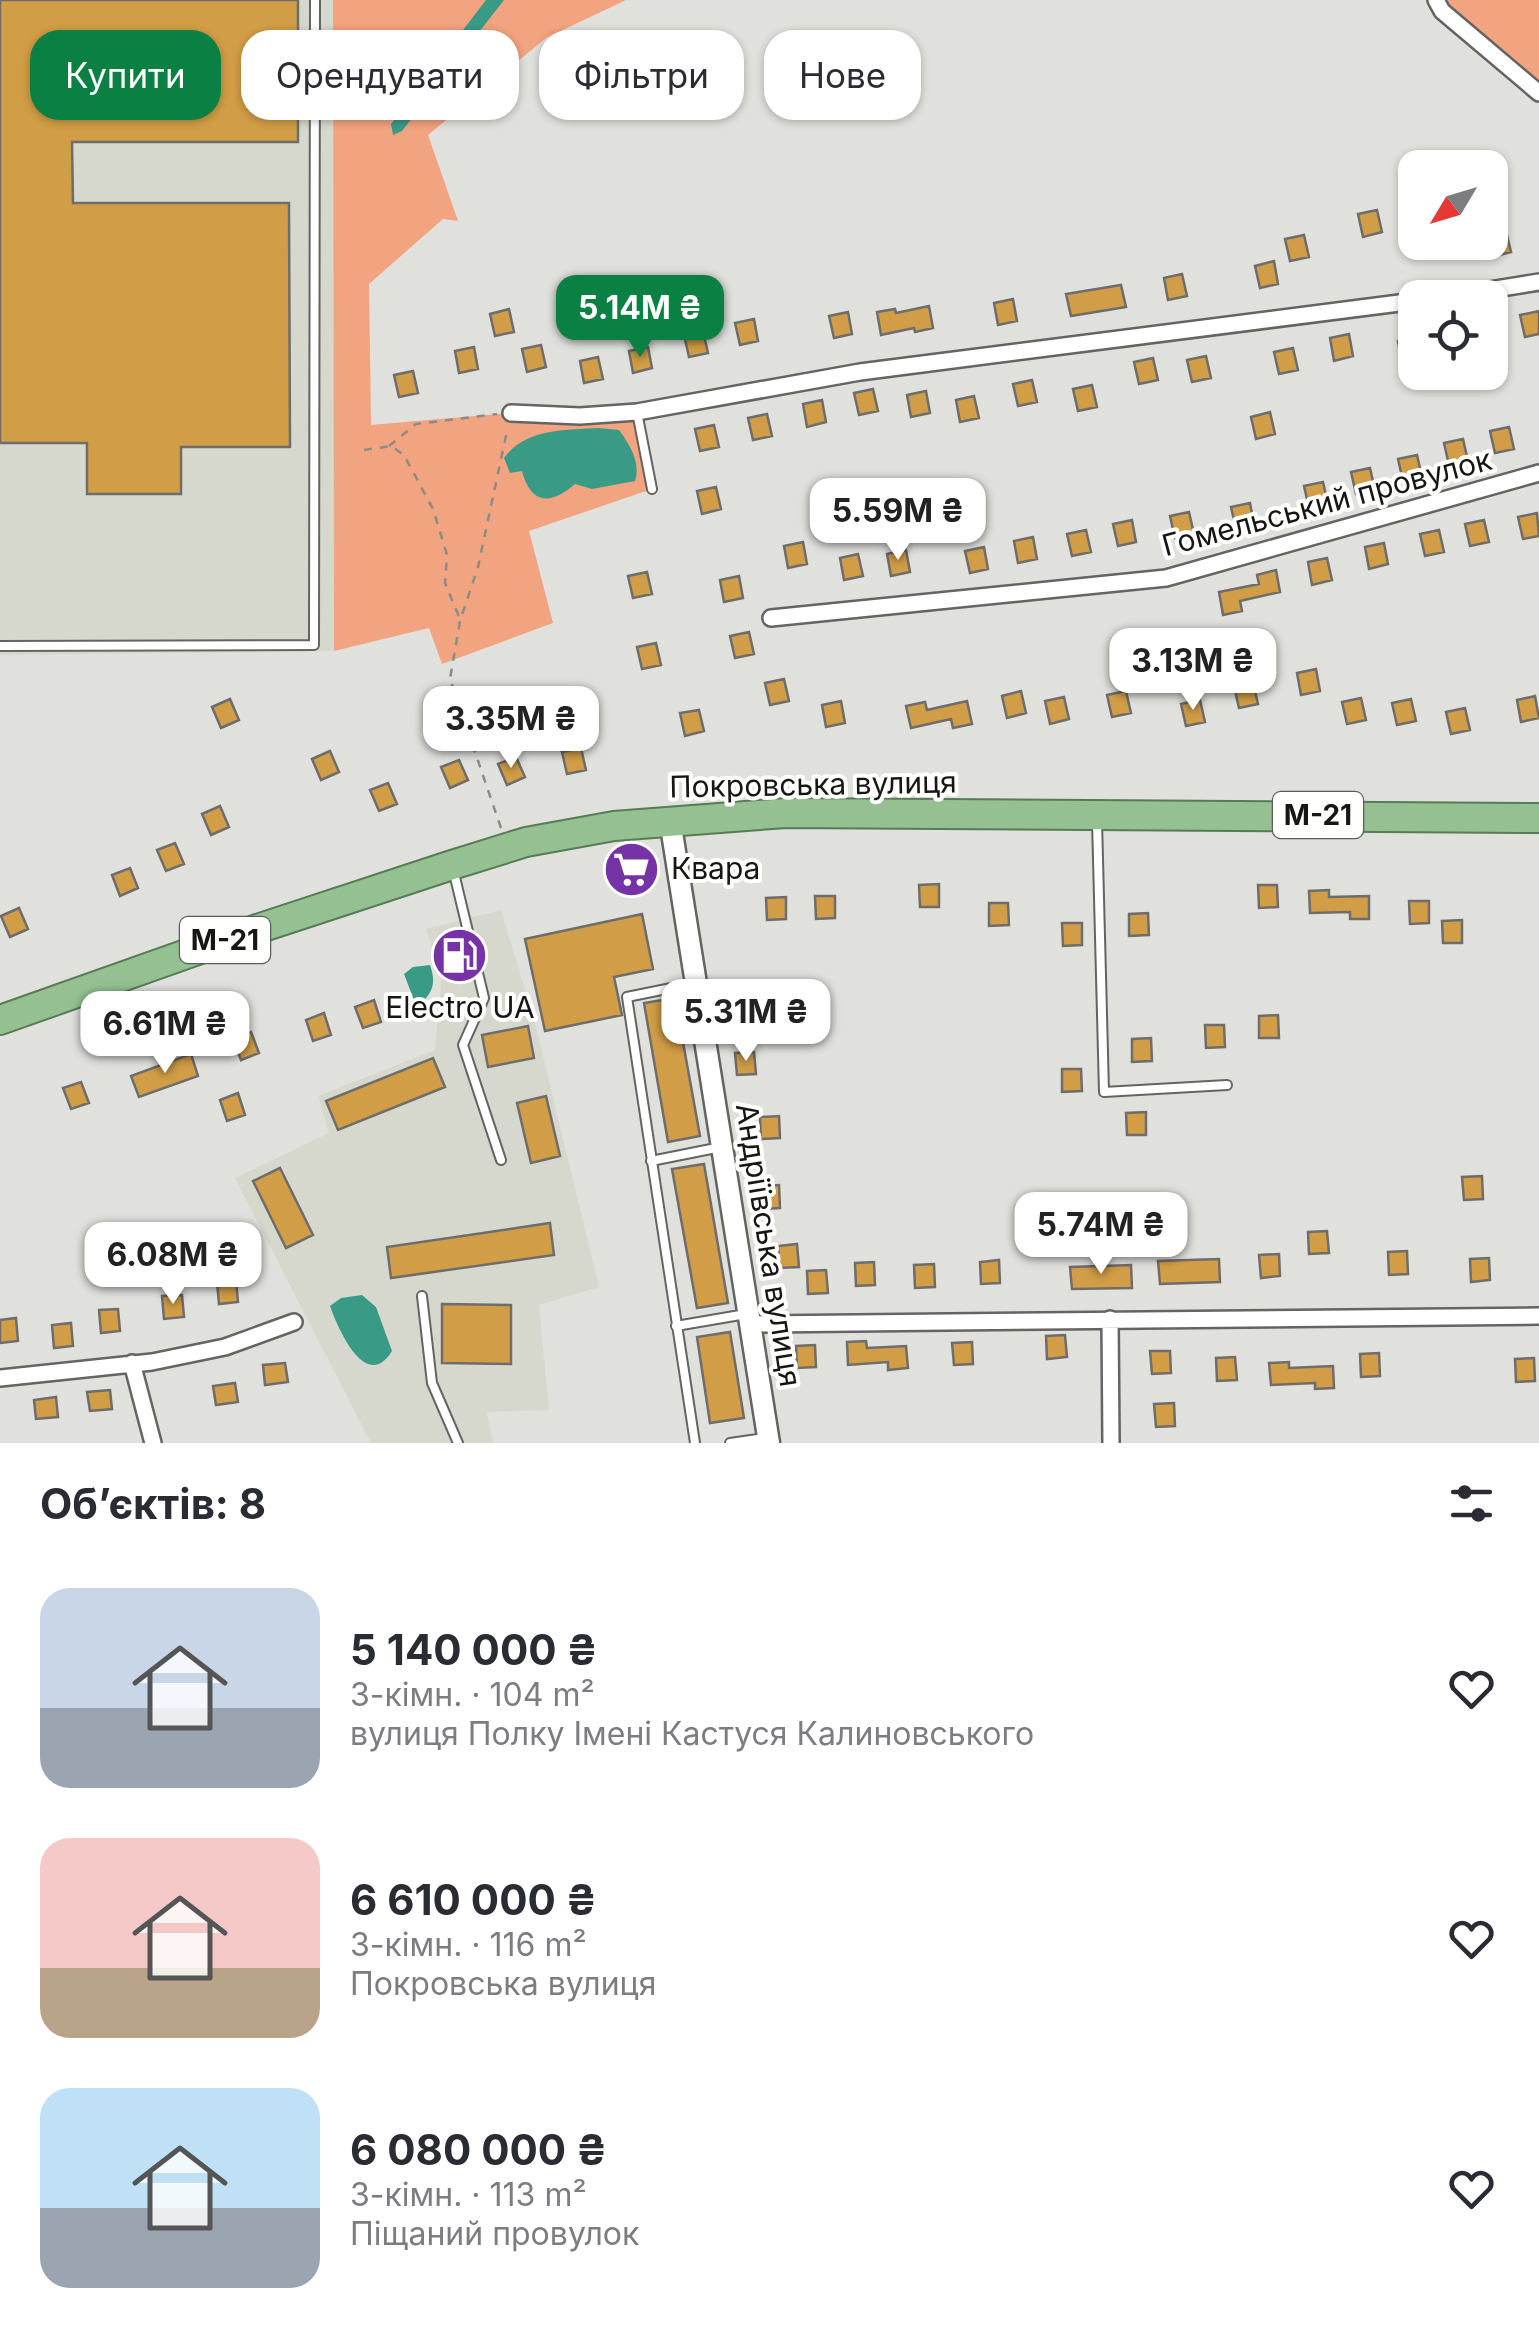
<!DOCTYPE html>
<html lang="uk">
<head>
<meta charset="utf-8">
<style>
	:root { --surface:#fff; --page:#f7f7f7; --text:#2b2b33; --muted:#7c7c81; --accent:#0b8043 }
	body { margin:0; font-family:Inter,sans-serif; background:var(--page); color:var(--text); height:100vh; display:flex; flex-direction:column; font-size:38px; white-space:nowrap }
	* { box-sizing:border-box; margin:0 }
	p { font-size:32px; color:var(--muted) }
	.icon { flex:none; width:55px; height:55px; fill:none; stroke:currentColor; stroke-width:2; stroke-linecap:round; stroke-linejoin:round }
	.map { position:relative; height:1443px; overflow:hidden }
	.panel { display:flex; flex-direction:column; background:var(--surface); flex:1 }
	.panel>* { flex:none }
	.banner { position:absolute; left:30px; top:30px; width:1000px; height:90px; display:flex; gap:20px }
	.needle { width:65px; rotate:232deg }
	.controls { position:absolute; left:1398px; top:150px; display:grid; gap:20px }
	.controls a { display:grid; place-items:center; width:110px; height:110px; border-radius:20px; background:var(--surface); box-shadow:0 2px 8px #0004; font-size:50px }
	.price { position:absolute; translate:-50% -85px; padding:0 22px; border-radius:20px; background:#fff; color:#222; font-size:32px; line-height:65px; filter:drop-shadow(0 2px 5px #0008) }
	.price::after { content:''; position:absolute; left:50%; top:60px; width:30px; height:22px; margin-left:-15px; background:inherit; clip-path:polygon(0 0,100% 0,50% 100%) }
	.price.selected { background:var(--accent); color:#fff }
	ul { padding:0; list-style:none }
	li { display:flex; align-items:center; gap:30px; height:250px; padding:0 40px }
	li span { display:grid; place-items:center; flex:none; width:280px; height:200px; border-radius:30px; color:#555 }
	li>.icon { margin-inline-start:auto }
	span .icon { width:120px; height:120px; fill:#fffc; stroke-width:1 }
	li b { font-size:42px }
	h2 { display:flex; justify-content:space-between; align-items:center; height:120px; padding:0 40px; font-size:42px }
	.pill { padding:0 35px; border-radius:30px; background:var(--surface); box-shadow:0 2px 8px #0004; font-size:35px; line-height:90px }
	.pill.selected { background:var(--accent); color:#fff }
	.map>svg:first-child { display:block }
	.built { fill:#d7d8cd }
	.green { fill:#f2a37f }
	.water { fill:#399b86 }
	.building { fill:#d19d46; stroke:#6f6d6b; stroke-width:2.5 }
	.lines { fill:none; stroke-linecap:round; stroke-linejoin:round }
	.service-casing { stroke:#646562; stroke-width:12 }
	.minor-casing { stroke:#646562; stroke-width:20 }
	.tertiary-casing { stroke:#646562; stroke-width:25 }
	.trunk-casing { stroke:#567b55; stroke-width:32 }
	.path { stroke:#8b8b89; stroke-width:2.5; stroke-dasharray:8 8; stroke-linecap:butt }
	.service { stroke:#fff; stroke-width:8 }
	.minor { stroke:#fff; stroke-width:15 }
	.tertiary { stroke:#fff; stroke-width:20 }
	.trunk { stroke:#94c092; stroke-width:28 }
	.labels { text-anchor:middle; stroke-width:8; stroke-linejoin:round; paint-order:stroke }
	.shield { fill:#fffffe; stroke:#5c5d5b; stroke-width:2.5 }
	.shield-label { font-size:28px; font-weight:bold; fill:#161715 }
	.street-label { font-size:30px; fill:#161715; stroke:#fffffe }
	.poi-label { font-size:30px; fill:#161715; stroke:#fffffe; text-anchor:start }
</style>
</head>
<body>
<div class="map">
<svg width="1539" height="1443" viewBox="0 0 1539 1443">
	<rect width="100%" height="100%" fill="#e0e0dd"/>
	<path class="built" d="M0,0H333L334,651L0,655Z
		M501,910L535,1023L599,1287L539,1305L549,1410L487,1412L493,1443H371L235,1178L329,1133L318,1096L435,1050L442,975L426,929Z"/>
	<path class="green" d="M333,0H626L546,38L428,135L458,221L443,219L369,284L371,425L511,413L637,412L652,489L529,531L553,623L442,664L429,628L334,651Z
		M1444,0H1539V82L1483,40Z"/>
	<path class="water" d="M486,0H504L402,131L393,135L391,124Z
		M599,428L619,430C630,445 641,463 635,481L592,489L575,484C551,505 531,505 522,471L510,473L504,458C526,428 565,430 599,428Z
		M430,965C437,985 432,993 417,1008L404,974L413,967Z
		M362,1295L376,1307L392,1351C366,1393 338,1329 330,1306L341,1298Z"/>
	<path class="building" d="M0,0H298V142H72L73,203H289L290,447H181V494H87V443H0Z
		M1377,210L1382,232L1363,237L1358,214Z
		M1506,231L1511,252L1492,257L1490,234Z
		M1304,235L1309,257L1290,261L1285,239Z
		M1274,261L1278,284L1260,288L1255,266Z
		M1182,274L1187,296L1168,300L1164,278Z
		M1121,285L1126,307L1071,316L1066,294Z
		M1013,299L1017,321L998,325L994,303Z
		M929,306L933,328L915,332L914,328L881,335L877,312L895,309L896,313Z
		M509,309L514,332L495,336L490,314Z
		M1539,311V334L1525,337L1520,315Z
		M848,312L852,334L834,338L829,316Z
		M754,319L758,341L740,345L735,323Z
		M703,331L708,353L689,357L684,335Z
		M1349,334L1353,356L1334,361L1330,338Z
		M1415,337V360L1402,363L1398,341Z
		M541,345L546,367L527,372L522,349Z
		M474,347L478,369L459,373L455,351Z
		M648,347L652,368L633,373L629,351Z
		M1293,348L1298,370L1279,374L1274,352Z
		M1206,356L1211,378L1192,382L1187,360Z
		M598,357L603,379L584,383L580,361Z
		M1153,358L1158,380L1139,384L1134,362Z
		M413,371L418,393L399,397L394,375Z
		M1032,380L1037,402L1018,406L1013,384Z
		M1092,385L1097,407L1078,411L1073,389Z
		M873,389L878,411L859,415L854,393Z
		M926,391L930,413L911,417L907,395Z
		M974,396L979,418L960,422L956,400Z
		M822,400L826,422L807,427L803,404Z
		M1270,412L1275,434L1256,439L1251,417Z
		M767,414L772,436L753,440L748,418Z
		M714,425L719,447L700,451L695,429Z
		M1509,427L1514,449L1495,453L1490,431Z
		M1463,439L1468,461L1449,465L1444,443Z
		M1417,455L1422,477L1403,481L1398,459Z
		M1370,468L1375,490L1356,494L1351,472Z
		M1323,482L1328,504L1309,508L1304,486Z
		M716,487L721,509L702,514L697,491Z
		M1250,503L1254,525L1236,529L1231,507Z
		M1189,512L1194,534L1175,538L1170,516Z
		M1537,513L1539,536L1523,539L1518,517Z
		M1132,520L1136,542L1118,546L1113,524Z
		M1484,520L1489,542L1470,546L1465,524Z
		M1086,530L1091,552L1072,556L1067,534Z
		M1439,530L1444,552L1425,556L1420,534Z
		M1033,537L1037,559L1018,563L1014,541Z
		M803,542L807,564L788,568L784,546Z
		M1384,543L1388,564L1369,569L1365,547Z
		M984,547L988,569L970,573L965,551Z
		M906,550L910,572L891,576L887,554Z
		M858,554L863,576L844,580L840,558Z
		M1327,558L1332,580L1312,585L1308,562Z
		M1276,570L1280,592L1240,601L1242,611L1223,615L1219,592L1259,584L1257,575Z
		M647,572L652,594L633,598L628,576Z
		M739,576L743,598L724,602L720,580Z
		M749,632L754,654L735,658L730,636Z
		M656,643L661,665L642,669L637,647Z
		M1316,669L1320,691L1301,695L1297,673Z
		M784,679L789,701L770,705L765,683Z
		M1253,682L1258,704L1239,708L1234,686Z
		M1021,691L1026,713L1007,718L1002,696Z
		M1126,691L1131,713L1112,717L1107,695Z
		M1535,696L1539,718L1521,722L1517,700Z
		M1064,697L1069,719L1050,724L1045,701Z
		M1361,698L1366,720L1347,724L1342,702Z
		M230,699L239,720L221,728L212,707Z
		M1411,699L1416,721L1397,725L1392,703Z
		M1200,700L1205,722L1186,726L1181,704Z
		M841,701L845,723L826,727L822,705Z
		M967,701L972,724L953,728L951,719L911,728L906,706L925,702L927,710Z
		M1465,708L1470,730L1451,734L1446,712Z
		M699,710L704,731L685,736L680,713Z
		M581,748L586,770L567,774L562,752Z
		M330,751L339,772L321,780L312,759Z
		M516,757L525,777L507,785L498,764Z
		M459,760L468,780L450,788L441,767Z
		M388,783L397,804L379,811L370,790Z
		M220,806L229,827L211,835L202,814Z
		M175,843L184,864L166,871L157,850Z
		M130,868L138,888L120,896L112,875Z
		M939,884V907H920L919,885Z
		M1258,885H1277L1278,907L1259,908Z
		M1329,890V897L1369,896V919H1350V912L1310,913L1309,891Z
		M815,896H835V918L816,919Z
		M786,897V919L767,920L766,898Z
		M1409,901H1429V923L1410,924Z
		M989,903H1008L1009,925L989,926Z
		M19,908L28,929L10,937L1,916Z
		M1148,913L1149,935L1129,936V914Z
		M642,914L653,969L614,977L622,1015L545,1031L525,939Z
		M1462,920V943H1443L1442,921Z
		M1062,923H1082V945L1063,946Z
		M762,987L764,1006L742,1008L740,988Z
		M675,998L700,1136L668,1142L644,1003Z
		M374,1000L381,1022L363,1028L355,1007Z
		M324,1013L331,1035L313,1041L306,1020Z
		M1278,1015L1279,1038H1259V1016Z
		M1205,1025H1224L1225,1047L1206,1048Z
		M528,1026L534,1058L488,1067L482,1035Z
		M251,1032L259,1053L241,1060L233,1038Z
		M1151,1038L1152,1061L1132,1062V1039Z
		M754,1052L756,1074L737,1075L735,1053Z
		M191,1054L198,1076L139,1097L131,1076Z
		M433,1058L445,1087L338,1130L326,1101Z
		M1062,1069H1081L1082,1091L1062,1092Z
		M81,1082L89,1103L71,1109L63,1088Z
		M238,1093L245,1115L227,1121L220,1100Z
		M546,1096L560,1156L531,1163L517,1103Z
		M1146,1112V1135H1127L1126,1113Z
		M779,1116L780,1138L761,1139L760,1117Z
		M704,1164L728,1303L697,1308L672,1169Z
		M280,1168L313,1235L286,1248L253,1181Z
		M1482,1176L1483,1199L1464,1200L1462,1177Z
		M779,1185L780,1208L761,1209L760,1186Z
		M550,1223L554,1255L391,1278L387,1247Z
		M1327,1231L1329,1253L1309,1254L1308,1232Z
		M797,1244L799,1267L779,1268L778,1246Z
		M1407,1251L1408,1274L1389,1275L1388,1252Z
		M1279,1254L1280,1276L1261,1278L1259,1255Z
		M1489,1258L1490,1280L1471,1282L1470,1259Z
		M1219,1259L1220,1282L1160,1284L1158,1261Z
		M999,1260L1000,1283L981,1284L980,1262Z
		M874,1262L875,1285L856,1286L855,1263Z
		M934,1264L935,1287L915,1288L914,1265Z
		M1131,1265L1132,1288L1072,1289L1070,1267Z
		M826,1270L828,1293L808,1294L807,1271Z
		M236,1280L238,1302L219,1304L217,1282Z
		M182,1295L184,1317L164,1319L162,1296Z
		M442,1304L511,1305V1364L442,1363Z
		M118,1309L120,1331L101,1333L99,1310Z
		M16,1318L18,1341L0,1343V1320Z
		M71,1323L73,1346L54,1348L52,1325Z
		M730,1332L744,1418L710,1423L697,1337Z
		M1065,1335L1067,1357L1047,1359L1046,1336Z
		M866,1341L867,1348L906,1346L908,1368L888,1370V1362L848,1365L847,1342Z
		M972,1342L973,1364L954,1365L952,1343Z
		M815,1345L816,1367L797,1368L796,1346Z
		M1150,1351H1170L1171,1373L1152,1374Z
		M1379,1353L1380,1376L1361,1377L1360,1354Z
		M1235,1357L1237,1380L1217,1381L1216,1358Z
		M1534,1358L1535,1381L1516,1382L1515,1359Z
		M1289,1362V1368L1333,1366L1334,1388L1315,1389V1383L1271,1385L1269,1363Z
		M285,1363L288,1382L265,1385L263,1365Z
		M235,1383L238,1402L216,1405L213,1386Z
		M110,1390L112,1409L90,1411L87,1392Z
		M56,1397L58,1417L36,1419L34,1400Z
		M1174,1403L1175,1426L1156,1427L1154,1404Z"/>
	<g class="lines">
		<defs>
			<path id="service" d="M637,412L652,489
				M0,646L314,645L315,0
				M1097,820L1104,1092L1227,1085
				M453,869L484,998L463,1045L501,1160
				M651,1161L721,1147
				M422,1296L432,1383L458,1443
				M676,1326L746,1314
				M695,1443L627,997L696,983
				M730,1443L765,1438"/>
			<path id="minor" d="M1436,0L1442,11L1539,93
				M1439,298L1539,282
				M511,413L580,416L637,412L860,372L1415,301
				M771,618L1166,578L1539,473
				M1110,1319L1111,1443
				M751,1324L1539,1316
				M132,1363L153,1443
				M0,1378L152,1362L225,1347L294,1322"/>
			<path id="tertiary" d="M670,820L769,1443"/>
			<path id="trunk" d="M0,1020L257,929L452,865L526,842L614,826L786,813L1539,818"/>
		</defs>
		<use href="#service" class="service-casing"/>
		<use href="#minor" class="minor-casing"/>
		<use href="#tertiary" class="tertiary-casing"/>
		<use href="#trunk" class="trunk-casing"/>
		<path class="path" d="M389,446L416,424L497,414
			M364,450L391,446L404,455L433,509L447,555L445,583L460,619
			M501,828L450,679L460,621L478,567L507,431"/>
		<use href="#service" class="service"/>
		<use href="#minor" class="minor"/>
		<use href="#tertiary" class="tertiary"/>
		<use href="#trunk" class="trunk"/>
	</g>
	<defs>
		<symbol id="supermarket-disc" viewBox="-11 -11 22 22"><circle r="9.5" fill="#7633a6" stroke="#fffffe"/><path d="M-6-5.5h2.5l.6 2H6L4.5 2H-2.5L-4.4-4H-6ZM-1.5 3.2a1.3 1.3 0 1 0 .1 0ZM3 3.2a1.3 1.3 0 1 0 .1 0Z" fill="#fff"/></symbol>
		<symbol id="fuel-disc" viewBox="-11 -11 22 22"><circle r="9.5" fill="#7633a6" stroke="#fffffe"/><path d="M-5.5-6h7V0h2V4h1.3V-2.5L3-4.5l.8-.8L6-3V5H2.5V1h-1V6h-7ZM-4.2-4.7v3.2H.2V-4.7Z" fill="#fff"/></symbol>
	</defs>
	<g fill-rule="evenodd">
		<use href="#supermarket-disc" x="600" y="838" width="63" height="63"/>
		<use href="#fuel-disc" x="428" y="924" width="63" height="63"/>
	</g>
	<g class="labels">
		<g class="shield">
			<rect x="1273" y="792" width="90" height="46" rx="8"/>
			<rect x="180" y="917" width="90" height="46" rx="8"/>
		</g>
		<g class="shield-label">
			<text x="1318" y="825">М-21</text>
			<text x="225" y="950">М-21</text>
		</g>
		<g class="street-label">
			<text transform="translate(1327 503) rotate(-15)" y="10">Гомельський провулок</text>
			<text transform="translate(813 785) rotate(-1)" y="10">Покровська вулиця</text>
			<text transform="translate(768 1245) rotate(81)" y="10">Андріївська вулиця</text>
		</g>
		<g class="poi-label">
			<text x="671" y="879">Квара</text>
			<text x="460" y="1018" text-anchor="middle">Electro UA</text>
		</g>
	</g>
</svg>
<div class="controls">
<a><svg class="needle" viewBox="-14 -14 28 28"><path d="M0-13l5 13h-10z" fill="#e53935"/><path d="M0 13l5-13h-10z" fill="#7c7c81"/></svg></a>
<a><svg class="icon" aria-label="locate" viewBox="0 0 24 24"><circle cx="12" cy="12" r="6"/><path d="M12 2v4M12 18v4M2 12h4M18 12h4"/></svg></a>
</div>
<b class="price selected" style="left:640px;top:360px">5.14M ₴</b>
<b class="price" style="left:898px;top:563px">5.59M ₴</b>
<b class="price" style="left:1193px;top:713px">3.13M ₴</b>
<b class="price" style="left:511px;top:771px">3.35M ₴</b>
<b class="price" style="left:746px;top:1064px">5.31M ₴</b>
<b class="price" style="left:165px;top:1076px">6.61M ₴</b>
<b class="price" style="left:1101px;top:1277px">5.74M ₴</b>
<b class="price" style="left:173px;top:1307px">6.08M ₴</b>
<div class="banner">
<a class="pill selected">Купити</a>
<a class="pill">Орендувати</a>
<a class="pill">Фільтри</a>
<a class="pill">Нове</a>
</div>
</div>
<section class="panel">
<h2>Об’єктів: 8<svg class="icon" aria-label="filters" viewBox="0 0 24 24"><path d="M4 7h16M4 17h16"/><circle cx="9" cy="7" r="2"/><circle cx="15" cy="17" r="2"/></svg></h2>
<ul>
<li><span style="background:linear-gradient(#c9d6e8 60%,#9aa5b1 0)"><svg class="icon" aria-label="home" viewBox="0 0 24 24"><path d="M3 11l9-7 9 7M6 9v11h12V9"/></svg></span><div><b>5 140 000 ₴</b><p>3-кімн. · 104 m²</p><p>вулиця Полку Імені Кастуся Калиновського</p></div><svg class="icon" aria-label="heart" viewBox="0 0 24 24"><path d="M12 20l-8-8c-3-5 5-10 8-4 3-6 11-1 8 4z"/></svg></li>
<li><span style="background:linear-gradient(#f6c9c9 65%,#b9a48a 0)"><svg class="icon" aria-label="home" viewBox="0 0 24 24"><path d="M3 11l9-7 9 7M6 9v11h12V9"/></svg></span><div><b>6 610 000 ₴</b><p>3-кімн. · 116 m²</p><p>Покровська вулиця</p></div><svg class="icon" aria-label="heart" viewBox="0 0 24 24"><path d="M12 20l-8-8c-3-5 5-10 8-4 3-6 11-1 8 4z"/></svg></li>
<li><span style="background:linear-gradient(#bfe0f5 60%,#9aa5b1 0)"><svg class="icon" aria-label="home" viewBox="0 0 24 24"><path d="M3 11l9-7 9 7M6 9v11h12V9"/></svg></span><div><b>6 080 000 ₴</b><p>3-кімн. · 113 m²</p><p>Піщаний провулок</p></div><svg class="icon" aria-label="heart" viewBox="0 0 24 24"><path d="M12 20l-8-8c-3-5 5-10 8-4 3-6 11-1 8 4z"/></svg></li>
</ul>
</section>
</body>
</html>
